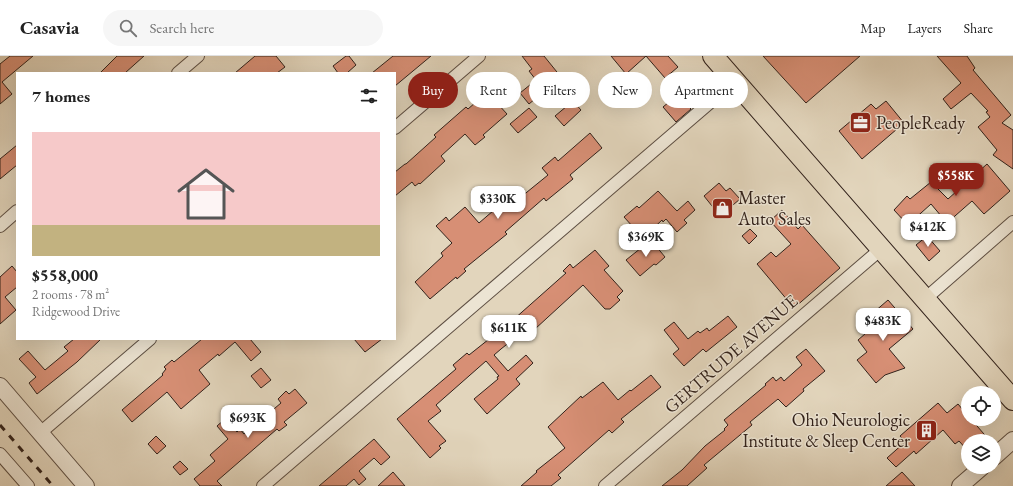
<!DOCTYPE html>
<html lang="en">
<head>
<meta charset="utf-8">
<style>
	:root { --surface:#fff; --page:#f6f6f6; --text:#222; --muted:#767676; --line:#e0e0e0; --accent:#8f2418 }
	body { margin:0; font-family:"EB Garamond",serif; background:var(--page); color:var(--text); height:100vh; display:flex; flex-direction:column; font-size:15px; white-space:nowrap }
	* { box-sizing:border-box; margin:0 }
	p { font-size:13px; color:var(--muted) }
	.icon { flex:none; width:22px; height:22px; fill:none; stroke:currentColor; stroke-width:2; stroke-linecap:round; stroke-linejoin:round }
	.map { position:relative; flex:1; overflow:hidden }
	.sheet { position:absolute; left:16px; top:16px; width:380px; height:268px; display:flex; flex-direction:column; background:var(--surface); border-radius:0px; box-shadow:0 4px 16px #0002 }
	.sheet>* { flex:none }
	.top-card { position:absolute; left:408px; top:16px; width:380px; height:36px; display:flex; gap:8px }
	.buttons { position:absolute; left:961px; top:330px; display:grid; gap:8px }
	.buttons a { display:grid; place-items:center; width:40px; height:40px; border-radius:50%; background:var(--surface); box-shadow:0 4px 16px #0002; font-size:20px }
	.price { position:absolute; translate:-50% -34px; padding:0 9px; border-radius:8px; background:#fff; color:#222; font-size:13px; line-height:26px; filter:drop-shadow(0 1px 2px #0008) }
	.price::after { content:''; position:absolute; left:50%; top:24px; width:12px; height:9px; margin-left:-6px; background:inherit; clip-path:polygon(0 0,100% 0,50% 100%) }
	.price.current { background:var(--accent); color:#fff }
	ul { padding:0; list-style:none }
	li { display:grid; align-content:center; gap:8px; height:212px; padding:0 16px }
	li span { display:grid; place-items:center; height:124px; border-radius:0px; color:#555 }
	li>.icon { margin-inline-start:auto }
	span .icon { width:72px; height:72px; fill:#fffc; stroke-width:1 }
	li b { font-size:17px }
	h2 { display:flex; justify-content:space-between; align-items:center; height:48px; padding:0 16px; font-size:17px }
	.chip { padding:0 14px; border-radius:18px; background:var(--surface); box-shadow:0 4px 16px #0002; font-size:14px; line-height:36px }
	.chip.current { background:var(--accent); color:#fff }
	header { display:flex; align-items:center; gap:24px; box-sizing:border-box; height:56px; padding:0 20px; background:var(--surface); border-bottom:1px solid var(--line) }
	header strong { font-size:19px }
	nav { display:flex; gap:22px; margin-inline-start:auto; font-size:14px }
	.search { width:280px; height:36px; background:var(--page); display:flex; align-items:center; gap:10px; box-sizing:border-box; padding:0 14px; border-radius:22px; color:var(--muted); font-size:15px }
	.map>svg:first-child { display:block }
	.building { fill:#d78f75; stroke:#32221b }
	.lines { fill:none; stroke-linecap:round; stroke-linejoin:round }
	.minor-casing { stroke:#5e4f43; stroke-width:14 }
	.tertiary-casing { stroke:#5e4f43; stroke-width:18 }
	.primary-casing { stroke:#32221b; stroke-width:22 }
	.minor { stroke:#ece4d3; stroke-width:12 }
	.tertiary { stroke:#ece4d3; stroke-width:16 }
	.primary { stroke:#e2d5bc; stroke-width:20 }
	.rail { stroke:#32221b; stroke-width:3; stroke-dasharray:7 7; stroke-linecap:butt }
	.labels { text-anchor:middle; stroke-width:3; stroke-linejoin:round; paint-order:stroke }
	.poi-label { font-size:18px; fill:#32221b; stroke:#ece4d3; text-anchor:start }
	.street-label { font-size:18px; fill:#32221b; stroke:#ece4d3 }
</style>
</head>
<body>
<header>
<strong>Casavia</strong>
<div class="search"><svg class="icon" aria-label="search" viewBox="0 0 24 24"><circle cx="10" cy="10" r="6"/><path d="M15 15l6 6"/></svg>Search here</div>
<nav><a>Map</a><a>Layers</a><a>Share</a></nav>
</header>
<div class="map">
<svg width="1013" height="430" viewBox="0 0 1013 430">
	<rect width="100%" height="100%" fill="#e2d5bc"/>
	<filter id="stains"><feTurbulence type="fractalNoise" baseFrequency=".005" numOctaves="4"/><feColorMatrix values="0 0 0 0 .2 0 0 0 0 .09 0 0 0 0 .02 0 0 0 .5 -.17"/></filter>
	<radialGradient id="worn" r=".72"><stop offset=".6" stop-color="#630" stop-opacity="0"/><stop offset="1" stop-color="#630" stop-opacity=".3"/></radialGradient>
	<path class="building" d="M10,0H33L2,26L12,38L0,48V8Z
		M117,0H144L125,17H100Z
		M255,0H276L285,11L277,17H235Z
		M346,0H349L356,9L347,17H338L333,10Z
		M393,0H431L395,30V17H372Z
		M522,0H544L561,21L529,48L520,37L536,24L529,15L532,13Z
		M611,0H668L678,11L665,22L646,0L626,18Z
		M763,0H860L806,47Z
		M937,0H967L975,12L973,14L1011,59L1002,67L1013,74V113L993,99L997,94L978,71L990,61L986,56L988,55L971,37L951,53L943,43L961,27Z
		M680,27L693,41L686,48L691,53L676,66L663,51L669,46L665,41Z
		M491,33L501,44L497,47L507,58L483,79L485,81L475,89L465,78L441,100L445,105L420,128L419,127L415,130L412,126L395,140V116L405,108H406L436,81L434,79L466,51L468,53Z
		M573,45L581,54L564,70L555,60Z
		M886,45L904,67L862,103L839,75L871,48L876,53Z
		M529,52L537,61L518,77L510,68Z
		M590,77L602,92L570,119L573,123L546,145L544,142L505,176L507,178L464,213L466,215L457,223L456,221L430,243L415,226L443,200L441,197L452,187L436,170L446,161L449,165L465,151L479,167L501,148L502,149L512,141L516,145L548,119L542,112L555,101L558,105Z
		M17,89V109L0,123V103Z
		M987,108L1010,135L984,158L972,145L947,167L931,148L911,166L910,164L906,167L894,154L907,140L910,143L931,126L948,143Z
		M719,127L726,135L730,132L740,143L720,160L704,140Z
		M658,135L677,155L688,145L695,154L684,164L687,167L677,176L666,163L663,166L662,164L643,182L624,161L637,150L639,152Z
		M782,154L798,173L802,169L840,212L794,252L757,208L771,196L776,201L791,188L770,165Z
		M750,173L757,180L749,188L742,180Z
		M927,180L940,195L929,205L916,189Z
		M651,184L665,201L656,209L654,208L640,220L626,204Z
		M595,194L609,210L604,214L623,235L617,241L620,244L610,253H605L583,229L535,273L531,269L501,293L494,299L508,315L526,299L533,307L516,323L520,328L487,358L474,343L498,323L497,321L499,320L486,305L436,349L441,355L428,365L446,385L439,390L441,392L430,402L397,363L456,313L453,309L467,297L469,299L513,264L566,217L563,215L570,208L573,212Z
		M12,210L17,216V231L5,241L16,254L0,268V221Z
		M888,244L913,273L889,293L905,312L885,319L876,327L857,304L867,296L858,284L873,271L866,263Z
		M728,260L737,271L706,296L703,293L684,310L673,298L679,293L664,274L674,266L688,283L698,275L700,277L707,272L709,275Z
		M74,283H101L77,306L37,338L29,327L36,321L19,303L28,295L45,314L68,295L64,291Z
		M202,283H250L261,296L251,305L235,286L219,300L218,298L199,314L210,328L181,353L167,336L132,366L122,354L163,319L162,318L166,313L164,311L172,304L174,306Z
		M354,283H382L365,296Z
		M806,293L825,315L803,333L804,335L786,351L778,343L750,366L752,369L704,409L707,412L687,430H662L682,414L705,390L725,374L724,373L728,369L724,364L766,329L765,328L773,321L776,325L781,321L784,325L802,309L796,301Z
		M261,312L271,324L261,332L251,320Z
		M651,319L661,331L621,363L624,366L612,377L609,374L558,419L561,422L551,430H521L537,416L536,415L565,392L548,371L581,340L582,342L603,326L618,344L630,334L631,335Z
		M295,333L307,347L284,366L287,369L279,375L277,373L217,425L222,430H200L194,423L215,405L210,399L228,383L217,370L225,363L237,376L240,373L244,378L281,347L278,343L286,335L289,338Z
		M938,347L947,357L958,348L968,360V363H971L990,385H968V395L959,385L955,388L943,374L916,398L914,395L896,411L887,402L905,386L900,380Z
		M156,380L166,390L157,398L148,388Z
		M374,383L390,401L381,409L374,402L359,415L366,423L359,429L354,423L346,430H319Z
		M180,405L188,413L180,419L173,411Z
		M393,416L405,430H378Z
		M902,416L915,430H886Z"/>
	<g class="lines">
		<defs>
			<path id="minor" d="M178,17L198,0
				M395,72L479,0
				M0,170L17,155
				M925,243L1013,166
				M40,377L150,283
				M0,398L28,430
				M263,430L735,25
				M605,430L881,193"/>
			<path id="tertiary" d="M0,330L86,430
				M994,401L1013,384
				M960,430L982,411"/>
			<path id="primary" d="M713,0L1013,344"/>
		</defs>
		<use href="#minor" class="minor-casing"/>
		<use href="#tertiary" class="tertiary-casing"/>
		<use href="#primary" class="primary-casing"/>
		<use href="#minor" class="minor"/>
		<use href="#tertiary" class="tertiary"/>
		<use href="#primary" class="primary"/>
		<path class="rail" d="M0,369L53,430"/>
	</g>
	<defs>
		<symbol id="office-square" viewBox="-11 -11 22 22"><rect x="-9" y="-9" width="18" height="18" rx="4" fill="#8f2418" stroke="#ece4d3"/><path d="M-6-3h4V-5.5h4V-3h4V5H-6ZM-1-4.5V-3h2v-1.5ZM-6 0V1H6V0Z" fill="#fff"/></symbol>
		<symbol id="shop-square" viewBox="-11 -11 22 22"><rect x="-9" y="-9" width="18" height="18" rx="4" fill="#8f2418" stroke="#ece4d3"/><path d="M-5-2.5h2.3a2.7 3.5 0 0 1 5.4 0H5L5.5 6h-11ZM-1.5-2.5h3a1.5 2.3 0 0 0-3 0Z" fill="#fff"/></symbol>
		<symbol id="building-square" viewBox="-11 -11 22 22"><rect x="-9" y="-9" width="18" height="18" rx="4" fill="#8f2418" stroke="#ece4d3"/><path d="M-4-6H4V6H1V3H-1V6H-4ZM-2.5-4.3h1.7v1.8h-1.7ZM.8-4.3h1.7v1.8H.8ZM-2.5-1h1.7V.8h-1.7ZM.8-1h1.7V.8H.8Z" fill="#fff"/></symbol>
	</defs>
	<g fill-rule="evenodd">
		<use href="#office-square" x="848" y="54" width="25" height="25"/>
		<use href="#shop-square" x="710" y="140" width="25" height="25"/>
		<use href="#building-square" x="914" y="362" width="25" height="25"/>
	</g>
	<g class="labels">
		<g class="poi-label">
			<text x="876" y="73">PeopleReady</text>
			<text x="738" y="148">Master<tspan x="738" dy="21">Auto Sales</tspan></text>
			<text x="910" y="370" text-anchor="end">Ohio Neurologic<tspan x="910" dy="21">Institute &amp; Sleep Center</tspan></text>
		</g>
		<g class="street-label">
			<text transform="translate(731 298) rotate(-41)" y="6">GERTRUDE AVENUE</text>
		</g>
	</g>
	<rect width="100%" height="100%" filter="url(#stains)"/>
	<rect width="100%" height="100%" fill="url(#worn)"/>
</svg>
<div class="buttons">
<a><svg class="icon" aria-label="locate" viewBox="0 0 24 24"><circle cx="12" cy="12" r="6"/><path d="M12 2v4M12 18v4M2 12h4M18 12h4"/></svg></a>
<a><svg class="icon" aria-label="layers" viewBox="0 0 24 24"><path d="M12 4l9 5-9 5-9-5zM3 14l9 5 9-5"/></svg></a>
</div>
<b class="price current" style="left:956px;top:141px">$558K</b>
<b class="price" style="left:498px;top:164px">$330K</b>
<b class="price" style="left:928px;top:192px">$412K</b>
<b class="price" style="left:646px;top:202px">$369K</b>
<b class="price" style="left:883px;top:286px">$483K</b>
<b class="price" style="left:509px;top:293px">$611K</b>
<b class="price" style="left:248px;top:383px">$693K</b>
<div class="top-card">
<a class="chip current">Buy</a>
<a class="chip">Rent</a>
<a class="chip">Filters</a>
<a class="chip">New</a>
<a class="chip">Apartment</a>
</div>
<section class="sheet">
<h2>7 homes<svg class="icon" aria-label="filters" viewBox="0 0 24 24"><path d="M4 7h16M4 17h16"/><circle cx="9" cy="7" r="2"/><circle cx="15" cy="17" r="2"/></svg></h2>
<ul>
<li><span style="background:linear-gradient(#f6c9c9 75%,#c2b280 0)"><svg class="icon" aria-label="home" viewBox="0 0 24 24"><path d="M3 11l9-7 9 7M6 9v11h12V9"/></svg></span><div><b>$558,000</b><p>2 rooms · 78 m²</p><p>Ridgewood Drive</p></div></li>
</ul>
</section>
</div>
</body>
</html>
